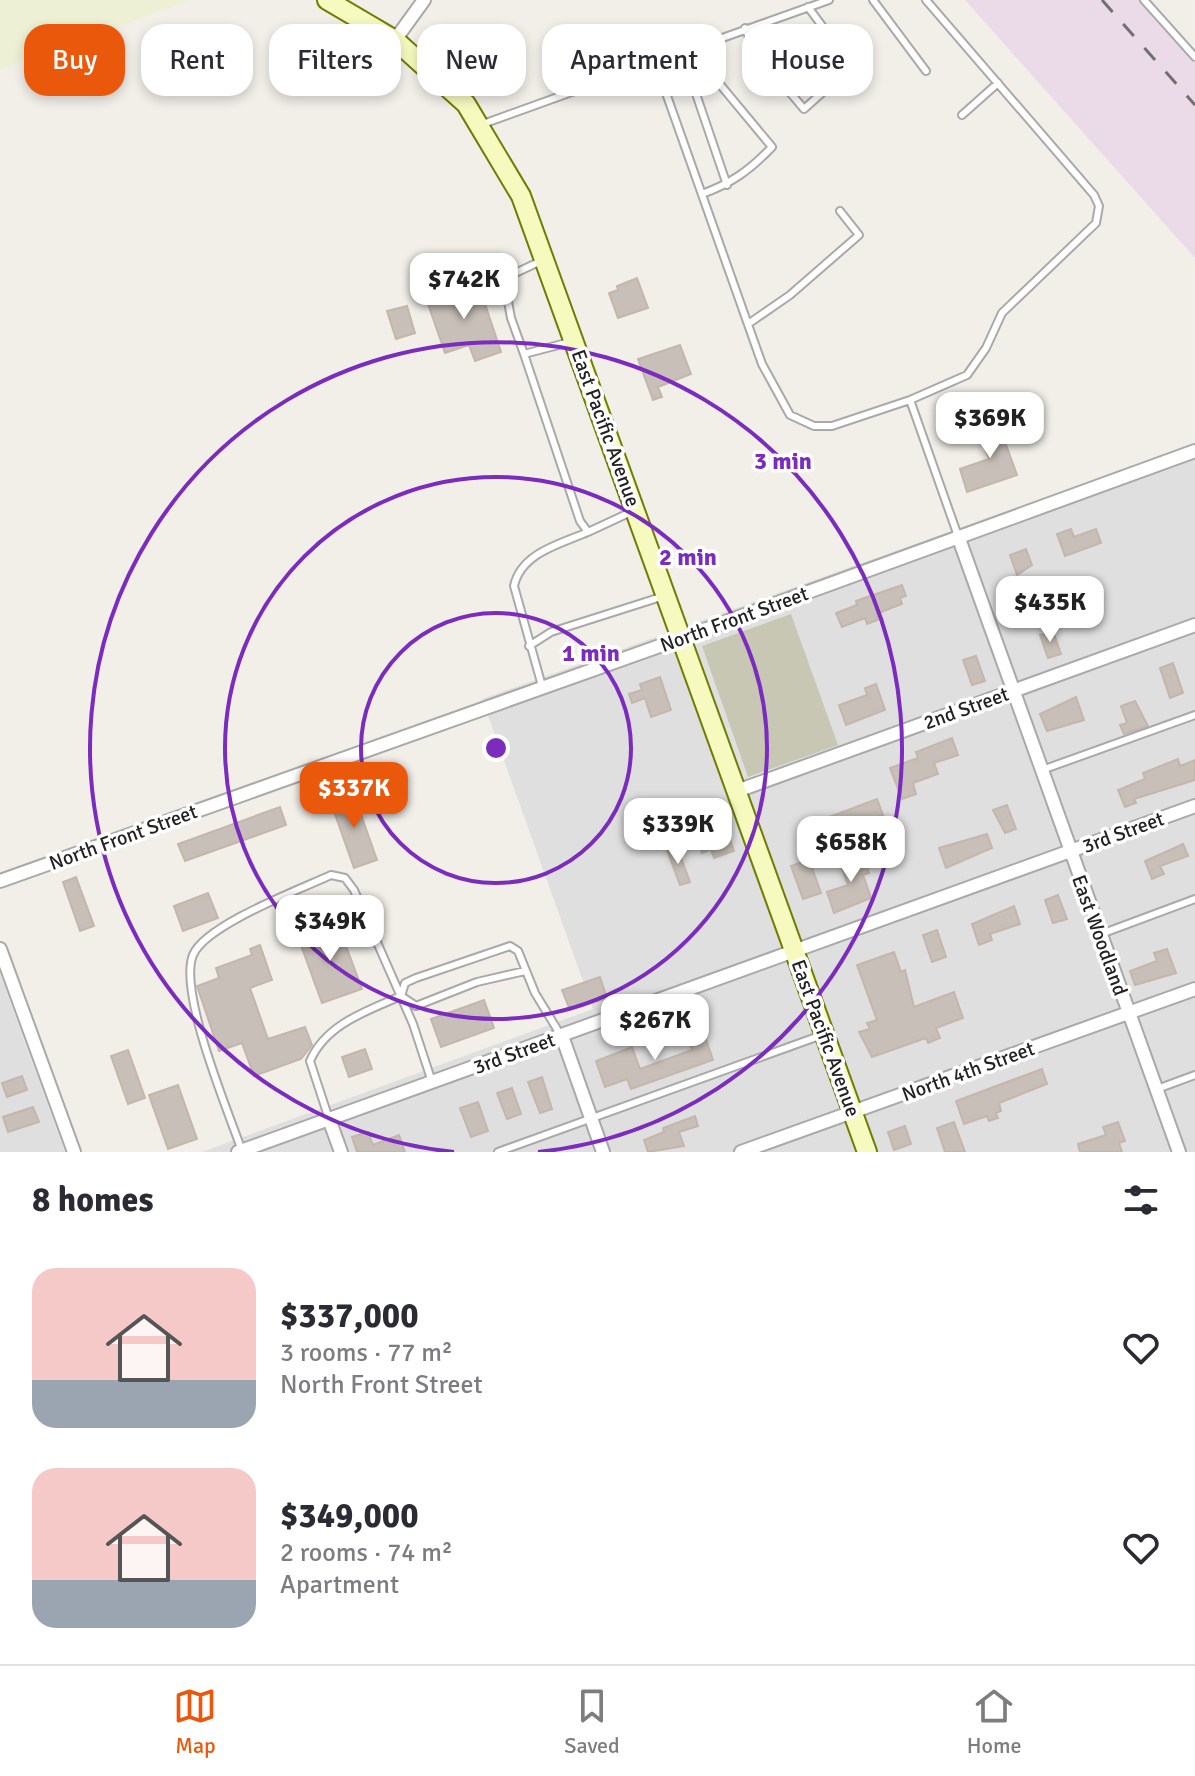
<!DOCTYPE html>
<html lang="en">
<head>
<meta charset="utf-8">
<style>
	:root { --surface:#fff; --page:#f2f2f3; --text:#2b2b33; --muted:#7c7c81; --line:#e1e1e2; --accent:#ea580c }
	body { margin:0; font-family:Signika,sans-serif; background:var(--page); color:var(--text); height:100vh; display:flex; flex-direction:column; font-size:30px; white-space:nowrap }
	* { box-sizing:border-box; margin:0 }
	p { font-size:26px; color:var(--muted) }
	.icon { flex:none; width:44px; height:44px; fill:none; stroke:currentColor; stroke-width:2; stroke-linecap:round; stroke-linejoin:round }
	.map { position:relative; height:1152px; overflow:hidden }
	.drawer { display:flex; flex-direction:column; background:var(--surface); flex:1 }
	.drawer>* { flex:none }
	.top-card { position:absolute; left:24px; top:24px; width:1148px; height:72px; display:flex; gap:16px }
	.price { position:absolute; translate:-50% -68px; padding:0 18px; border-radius:16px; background:#fff; color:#222; font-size:26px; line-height:52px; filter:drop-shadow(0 2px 4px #0008) }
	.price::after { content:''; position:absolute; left:50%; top:48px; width:24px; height:18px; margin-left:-12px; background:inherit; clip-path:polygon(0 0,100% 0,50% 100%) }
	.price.current { background:var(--accent); color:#fff }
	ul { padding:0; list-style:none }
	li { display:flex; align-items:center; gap:24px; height:200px; padding:0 32px }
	li span { display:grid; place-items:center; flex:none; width:224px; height:160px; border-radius:24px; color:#555 }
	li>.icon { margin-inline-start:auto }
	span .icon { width:96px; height:96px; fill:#fffc; stroke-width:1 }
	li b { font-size:34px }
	h2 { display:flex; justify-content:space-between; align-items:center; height:96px; padding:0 32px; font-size:34px }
	.tag { padding:0 28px; border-radius:24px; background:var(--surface); box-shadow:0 4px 12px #0003; font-size:28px; line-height:72px }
	.tag.current { background:var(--accent); color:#fff }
	.tab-bar { display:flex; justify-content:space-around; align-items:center; height:112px; border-top:2px solid var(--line); background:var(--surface); font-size:22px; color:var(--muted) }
	.tab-bar a { display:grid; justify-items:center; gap:4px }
	.tab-bar .current { color:var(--accent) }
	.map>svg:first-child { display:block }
	.residential { fill:#e0dfdf }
	.industrial { fill:#ebdbe8 }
	.construction { fill:#c7c7b4 }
	.farmland { fill:#eef0d5 }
	.building { fill:#c7bfb8; stroke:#c4b6ab; stroke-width:2 }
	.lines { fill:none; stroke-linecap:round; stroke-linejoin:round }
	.lane-casing { stroke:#a9a9a9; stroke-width:10 }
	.street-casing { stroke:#a9a9a9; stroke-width:16 }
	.secondary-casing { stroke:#707d05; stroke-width:22 }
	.lane { stroke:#fff; stroke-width:6 }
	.street { stroke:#fff; stroke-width:12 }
	.secondary { stroke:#f7fabf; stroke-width:18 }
	.rail { stroke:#707070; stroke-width:3; stroke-dasharray:16 16; stroke-linecap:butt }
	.ring { fill:none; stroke:#7b2cbf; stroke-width:4 }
	.labels { text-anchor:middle; stroke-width:7; stroke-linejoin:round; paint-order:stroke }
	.street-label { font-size:20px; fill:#222; stroke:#fff }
	.centre { fill:#7b2cbf; stroke:#fff; stroke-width:4 }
	.ring-label { font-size:24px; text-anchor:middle; font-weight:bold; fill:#7b2cbf; stroke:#fff; stroke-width:7; stroke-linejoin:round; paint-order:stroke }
</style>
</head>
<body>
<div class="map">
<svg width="1195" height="1152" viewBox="0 0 1195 1152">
	<rect width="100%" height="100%" fill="#f2efe9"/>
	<path class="residential" d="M1195,444V1152H202L593,1009L482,699Z
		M0,974L65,1152H0Z"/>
	<path class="industrial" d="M965,0H1145L1195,58V258Z"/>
	<path class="construction" d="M791,614L838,745L748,777L702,646Z"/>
	<path class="farmland" d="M0,0H190L0,70Z"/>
	<path class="building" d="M637,278L648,308L618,318L609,293L618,290L617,286Z
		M477,280L501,352L475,361L469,345L445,353L426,298Z
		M407,306L415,333L396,339L387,311Z
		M680,345L691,374L658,387L662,397L653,400L638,359Z
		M997,420L1017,475L967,492L960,469L989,459L977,427Z
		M1071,529L1074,537L1096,529L1101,543L1065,556L1057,534Z
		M1026,549L1032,565L1017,575L1010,555Z
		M902,585L906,596L900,598L902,604L876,614L878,620L867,624L865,618L842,627L836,613L857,605L856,601Z
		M1053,631L1061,654L1048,658L1040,635Z
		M976,656L985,681L972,685L963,660Z
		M1173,663L1183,693L1170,698L1160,668Z
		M660,677L671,710L651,717L645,698L632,703L629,694L642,690L640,684Z
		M876,684L885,710L846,725L839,705L867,695L865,688Z
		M1076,697L1084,720L1047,731L1040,714Z
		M1135,701L1148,726L1124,734L1120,725L1127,723L1121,706Z
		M952,738L958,755L934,763L938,774L913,783L916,794L902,799L890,768L918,758L916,752Z
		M1178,759L1180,766L1195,760V780L1134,799L1136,803L1125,807L1118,790L1145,779L1143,773Z
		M353,792L377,860L354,868L330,800Z
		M877,799L883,815L835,833L829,817Z
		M1007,805L1016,829L1005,833L993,810Z
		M280,807L286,825L185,861L178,844Z
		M720,812L734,851L714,858L711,849L702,853L698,842L707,839L700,820Z
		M987,834L992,848L946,868L939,848Z
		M1183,844L1188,856L1160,866L1164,874L1152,879L1145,861Z
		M677,847L690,882L680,885L667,850Z
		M862,852L869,873L863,875L871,898L834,913L827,892L848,885L839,860Z
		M809,859L821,893L803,899L791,866Z
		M76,877L94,926L80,931L63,882Z
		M208,893L218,918L183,931L174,906Z
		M1058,895L1067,919L1053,923L1045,900Z
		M1014,906L1020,924L990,934L992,940L979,945L972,924Z
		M337,922L362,989L322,1003L298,937Z
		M937,930L946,957L932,962L923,935Z
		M260,945L272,980L250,988L268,1039L305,1027L312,1045L301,1059L254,1076L242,1043L219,1051L197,986L219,978L216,968L252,955L250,949Z
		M1167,949L1176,973L1135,985L1130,971L1157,961L1154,953Z
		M894,952L901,972L905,970L914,1007L954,992L963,1018L936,1028L940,1038L928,1043L926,1038L872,1057L859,1032L870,1029L867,1023L877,1020L857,965Z
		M600,977L607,998L570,1010L562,990Z
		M484,1000L494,1028L441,1047L431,1019Z
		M700,1022L713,1060L631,1089L627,1079L605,1087L596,1061L632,1047L640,1069L692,1050L684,1028Z
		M365,1049L372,1069L349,1077L342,1057Z
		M128,1050L145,1098L128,1104L111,1056Z
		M1042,1069L1047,1084L999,1103L1001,1111L996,1113L998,1118L989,1121L987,1116L964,1124L956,1101Z
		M22,1076L27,1090L7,1097L2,1083Z
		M542,1077L552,1109L540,1113L528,1082Z
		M178,1085L197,1139L168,1149L149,1095Z
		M512,1088L521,1114L507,1119L497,1093Z
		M478,1102L488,1131L471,1137L460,1108Z
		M33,1107L39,1122L8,1132L3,1117Z
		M695,1116L698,1126L679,1132L684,1146L648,1152L644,1140L664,1132L663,1128Z
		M954,1122L965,1152H945L937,1128Z
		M1118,1122L1125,1141L1119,1143L1122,1152H1080L1078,1144L1106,1135L1103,1127Z
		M905,1126L911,1144L894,1150L888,1132Z
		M368,1132L373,1145L399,1135L405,1152H357L352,1137Z"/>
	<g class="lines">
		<defs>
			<path id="lane" d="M873,0L926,71
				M1144,0L1195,57
				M745,28L755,51L804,109L852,66L808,7
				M655,62L829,0
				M780,82L830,37
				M962,115L998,83
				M483,124L655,62L762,364L790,415L814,426H832L910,400L967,375L986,348L1002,313L1096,223L1099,206L1094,195L926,0
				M702,194C732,183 750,170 772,147L713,76L702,74L695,78L693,85L727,185
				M748,324L790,295L859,235L840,211
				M570,342L524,354L580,521L588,532L631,512
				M524,354L511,318L505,285L511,275L541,261
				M910,400L958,536
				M529,646L551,632L664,596
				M542,686L514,586C521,553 560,544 588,532
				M1042,770L1195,715
				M1101,934L1195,899
				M401,996L405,983L416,978L510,946L518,951L535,993L560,1034
				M401,996L416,1006L477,982L525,971
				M1157,1089L1195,1075
				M329,1119L310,1061C326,1024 367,1011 401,996
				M242,1151C228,1111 178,992 193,955C205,925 301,889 331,875L345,878L354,890L413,1024L432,1082
				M498,1152L822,1035"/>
			<path id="street" d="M395,40L424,0
				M958,536L1179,1152
				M737,791L1195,625
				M0,881L682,638L1195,451
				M0,949L74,1152
				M562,1036L603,1152
				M329,1119L341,1152
				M238,1152L1195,806
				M741,1152L1195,989"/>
			<path id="secondary" d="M327,0L395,40L466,104L521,196L867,1152"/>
		</defs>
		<use href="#lane" class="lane-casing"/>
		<use href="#street" class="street-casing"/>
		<use href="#secondary" class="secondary-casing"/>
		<use href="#lane" class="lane"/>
		<use href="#street" class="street"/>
		<use href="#secondary" class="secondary"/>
		<path class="rail" d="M1102,0L1195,105"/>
	</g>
	<g class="ring">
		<circle cx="496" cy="748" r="135"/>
		<circle cx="496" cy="748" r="271"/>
		<path d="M454 1152A406 406 0 1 1 538 1152"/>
	</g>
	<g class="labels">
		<g class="street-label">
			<text transform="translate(606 428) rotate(70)" y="7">East Pacific Avenue</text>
			<text transform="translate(734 619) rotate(-20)" y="7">North Front Street</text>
			<text transform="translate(966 708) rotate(-20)" y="7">2nd Street</text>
			<text transform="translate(1123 832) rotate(-20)" y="7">3rd Street</text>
			<text transform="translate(123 837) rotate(-20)" y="7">North Front Street</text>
			<text transform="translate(1100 935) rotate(70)" y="7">East Woodland</text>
			<text transform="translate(826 1038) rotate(70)" y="7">East Pacific Avenue</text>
			<text transform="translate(514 1053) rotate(-20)" y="7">3rd Street</text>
			<text transform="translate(968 1071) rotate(-20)" y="7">North 4th Street</text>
		</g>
	</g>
	<circle cx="496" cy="748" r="12" class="centre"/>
	<g class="ring-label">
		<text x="783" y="469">3 min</text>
		<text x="688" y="565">2 min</text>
		<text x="591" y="661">1 min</text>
	</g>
</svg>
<b class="price" style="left:464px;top:321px">$742K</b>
<b class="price" style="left:990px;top:460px">$369K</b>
<b class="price" style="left:1050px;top:644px">$435K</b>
<b class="price current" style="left:354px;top:830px">$337K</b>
<b class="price" style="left:678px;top:866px">$339K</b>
<b class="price" style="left:851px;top:884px">$658K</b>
<b class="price" style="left:330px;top:963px">$349K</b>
<b class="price" style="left:655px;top:1062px">$267K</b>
<div class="top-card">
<a class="tag current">Buy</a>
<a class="tag">Rent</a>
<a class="tag">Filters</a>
<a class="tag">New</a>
<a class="tag">Apartment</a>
<a class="tag">House</a>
</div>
</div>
<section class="drawer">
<h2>8 homes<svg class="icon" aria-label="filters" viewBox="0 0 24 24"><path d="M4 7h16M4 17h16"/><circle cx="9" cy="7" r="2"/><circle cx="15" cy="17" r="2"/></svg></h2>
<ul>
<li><span style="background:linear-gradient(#f6c9c9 70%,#9aa5b1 0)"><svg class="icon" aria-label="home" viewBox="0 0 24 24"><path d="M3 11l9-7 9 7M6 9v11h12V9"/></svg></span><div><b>$337,000</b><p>3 rooms · 77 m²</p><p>North Front Street</p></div><svg class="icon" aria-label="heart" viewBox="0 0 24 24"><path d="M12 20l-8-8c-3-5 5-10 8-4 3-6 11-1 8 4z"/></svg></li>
<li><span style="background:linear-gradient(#f6c9c9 70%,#9aa5b1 0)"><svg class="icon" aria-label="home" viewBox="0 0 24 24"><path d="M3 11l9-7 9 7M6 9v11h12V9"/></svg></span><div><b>$349,000</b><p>2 rooms · 74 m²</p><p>Apartment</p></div><svg class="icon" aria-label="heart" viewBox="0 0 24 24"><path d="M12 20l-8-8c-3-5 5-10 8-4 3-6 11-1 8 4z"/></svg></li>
</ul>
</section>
<nav class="tab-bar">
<a class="current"><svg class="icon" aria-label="map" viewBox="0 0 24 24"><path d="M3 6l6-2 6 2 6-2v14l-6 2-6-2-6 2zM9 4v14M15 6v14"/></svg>Map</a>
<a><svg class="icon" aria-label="saved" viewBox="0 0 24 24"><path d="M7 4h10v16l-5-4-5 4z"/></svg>Saved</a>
<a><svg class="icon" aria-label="home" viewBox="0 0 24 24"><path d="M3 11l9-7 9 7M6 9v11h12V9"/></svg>Home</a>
</nav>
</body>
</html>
